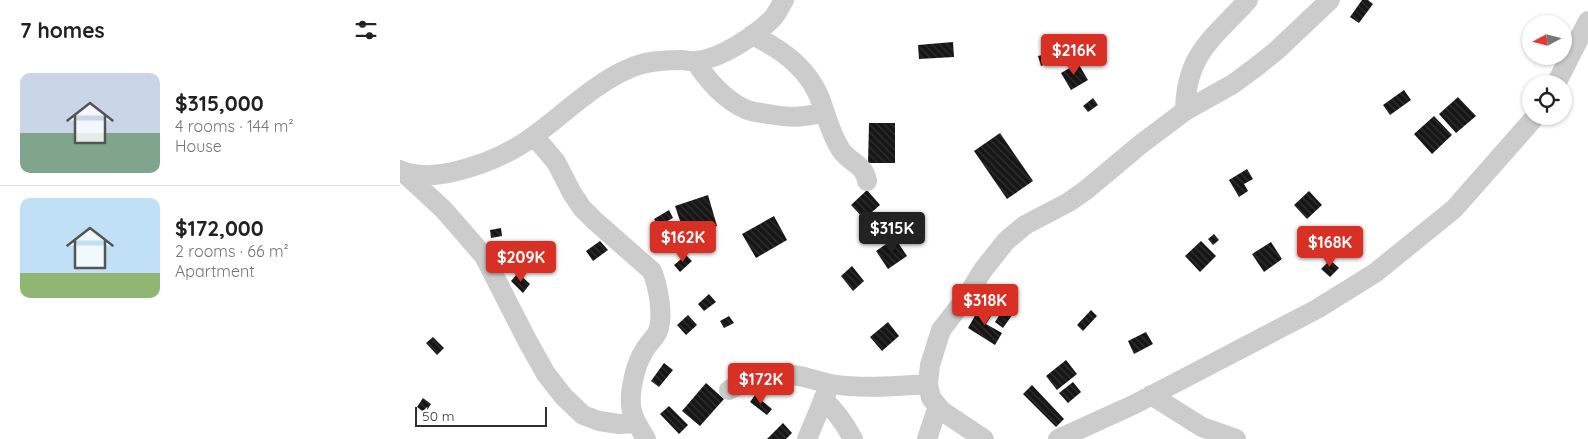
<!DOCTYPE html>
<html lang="en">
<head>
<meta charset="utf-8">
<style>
	:root { --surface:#fff; --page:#f6f6f6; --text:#222; --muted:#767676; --line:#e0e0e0; --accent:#d93025 }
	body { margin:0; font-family:Quicksand,sans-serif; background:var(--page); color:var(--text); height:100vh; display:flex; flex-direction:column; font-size:19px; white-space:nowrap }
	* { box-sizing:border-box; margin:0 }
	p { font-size:16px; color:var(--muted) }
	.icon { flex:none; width:28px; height:28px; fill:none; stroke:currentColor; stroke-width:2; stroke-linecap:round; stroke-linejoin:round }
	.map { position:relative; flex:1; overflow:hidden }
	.sheet { display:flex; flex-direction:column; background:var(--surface); width:400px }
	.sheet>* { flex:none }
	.needle { width:32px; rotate:263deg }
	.buttons { position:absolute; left:1122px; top:15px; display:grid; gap:10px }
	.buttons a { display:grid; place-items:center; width:50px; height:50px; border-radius:50%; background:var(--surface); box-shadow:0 1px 4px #0004; font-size:25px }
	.scale { position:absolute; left:15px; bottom:12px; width:132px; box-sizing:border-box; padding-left:5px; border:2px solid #2f2f2f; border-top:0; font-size:14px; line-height:18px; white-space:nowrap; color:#2f2f2f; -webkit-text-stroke:4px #fff; paint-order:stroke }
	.price { position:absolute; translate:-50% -42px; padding:0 11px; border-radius:5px; background:var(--accent); color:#fff; font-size:16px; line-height:32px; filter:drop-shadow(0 1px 2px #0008) }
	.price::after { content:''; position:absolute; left:50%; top:30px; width:15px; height:11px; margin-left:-8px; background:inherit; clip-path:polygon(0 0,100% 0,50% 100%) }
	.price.on { background:#222; color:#fff }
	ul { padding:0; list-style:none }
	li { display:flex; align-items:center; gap:15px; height:125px; padding:0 20px }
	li+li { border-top:1px solid var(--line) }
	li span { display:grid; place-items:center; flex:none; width:140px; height:100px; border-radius:10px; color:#555 }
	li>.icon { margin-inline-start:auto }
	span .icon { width:60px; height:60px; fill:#fffc; stroke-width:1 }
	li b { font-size:21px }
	h2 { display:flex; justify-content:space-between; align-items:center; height:60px; padding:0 20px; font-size:21px }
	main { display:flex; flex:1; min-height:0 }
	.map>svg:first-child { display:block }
	.building { fill:url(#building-back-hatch) }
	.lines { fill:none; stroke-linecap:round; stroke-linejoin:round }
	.street { stroke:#ccc; stroke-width:20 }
</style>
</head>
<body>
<main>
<section class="sheet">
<h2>7 homes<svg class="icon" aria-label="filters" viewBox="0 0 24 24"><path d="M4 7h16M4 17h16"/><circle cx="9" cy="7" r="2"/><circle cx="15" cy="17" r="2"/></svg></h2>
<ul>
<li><span style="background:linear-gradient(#c9d6e8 60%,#7fa58c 0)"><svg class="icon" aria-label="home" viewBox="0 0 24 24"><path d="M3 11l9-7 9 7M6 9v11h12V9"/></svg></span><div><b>$315,000</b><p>4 rooms · 144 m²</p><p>House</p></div></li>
<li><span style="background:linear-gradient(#bfe0f5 75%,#8fb573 0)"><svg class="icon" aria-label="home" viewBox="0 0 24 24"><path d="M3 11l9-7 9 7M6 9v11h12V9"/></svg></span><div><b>$172,000</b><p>2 rooms · 66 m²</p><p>Apartment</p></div></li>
</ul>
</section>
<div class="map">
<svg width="1188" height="439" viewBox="0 0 1188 439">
	<defs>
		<pattern id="building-back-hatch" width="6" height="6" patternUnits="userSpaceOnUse" patternTransform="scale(1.25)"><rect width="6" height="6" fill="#161616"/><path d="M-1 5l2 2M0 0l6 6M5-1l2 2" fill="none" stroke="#303030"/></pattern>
	</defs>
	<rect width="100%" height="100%" fill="#fff"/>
	<path class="building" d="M962,0H968L973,4L959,23L950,17Z
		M553,42L554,57L519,59L518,45Z
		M646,54L649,63L641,66L638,56Z
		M678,63L688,80L671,90L661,73Z
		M1004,90L1011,100L990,115L983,105Z
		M1058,97L1076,116L1056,133L1039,114Z
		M693,98L698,105L688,112L683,106Z
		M1034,116L1052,135L1032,154L1014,134Z
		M469,123H495V163H468Z
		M600,133L633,181L607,199L574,151Z
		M847,169L853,179L844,184L848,191L839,197L829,180Z
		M467,190L480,205L464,219L451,205Z
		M909,191L922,205L907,219L894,205Z
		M308,195L317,226L285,236L275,206Z
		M269,210L273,218L258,226L254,219Z
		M374,216L387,240L356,258L342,234Z
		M101,228L102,236L91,238L90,230Z
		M814,234L819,240L813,245L808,239Z
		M495,238L507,256L488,269L476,251Z
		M200,241L208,250L193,261L186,251Z
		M801,241L816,256L800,272L785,256Z
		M871,242L882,259L864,272L852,254Z
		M286,255L292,261L280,272L274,265Z
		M930,260L939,268L930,277L921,269Z
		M452,266L464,281L453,291L441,276Z
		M118,273L130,284L123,293L111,281Z
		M309,294L316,302L304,311L298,304Z
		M581,305L593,313L586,324L602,333L595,345L568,328Z
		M604,308L613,314L603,328L595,322Z
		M691,310L697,316L683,331L677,325Z
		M288,315L297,325L286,335L277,325Z
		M329,316L334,323L324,328L320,321Z
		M488,322L499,336L482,351L470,337Z
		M746,332L753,344L734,354L728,341Z
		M33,337L44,348L37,355L26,343Z
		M666,360L677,374L657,390L646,376Z
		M264,363L273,370L259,387L251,381Z
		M673,382L681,392L668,403L659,393Z
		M306,383L324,399L300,426L282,411Z
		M632,385L664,419L656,427L623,394Z
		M355,395L372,409L367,415L350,402Z
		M23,398L31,404L25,413L17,407Z
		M269,406L288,425L279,434L260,414Z
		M383,423L392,433L386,439H367Z"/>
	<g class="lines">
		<path class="street" d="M352,35C384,50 412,71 423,107C428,122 432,136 441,150C449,162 465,165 467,181
			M295,61C307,80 325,100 345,109C351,112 361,113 368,114C392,118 401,118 425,112
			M1156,84L1188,21
			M785,111C786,53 813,39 848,0
			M134,136L156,162L172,193L182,208L195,221L252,271C258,286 263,312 259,328C257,337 248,343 244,351C235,365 228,395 232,411C234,421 241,430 246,439
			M0,170C15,177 36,176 53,172C83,165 110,154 135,135C165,113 194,84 228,69C245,61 263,60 281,60C286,60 291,62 296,61C320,59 355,36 372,19C377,14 380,6 384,0
			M3,172L44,210L84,256L128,342L146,374L164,397L183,415L199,421L219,424L236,423
			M329,390C350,379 369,369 394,375C407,377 419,382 431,384C463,389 496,386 528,384
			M751,395L802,427L836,439
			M423,399C436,411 445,424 453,439
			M407,439L430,384
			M527,439L538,406
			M584,439L542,411L531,398L528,384L530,365L541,330L565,299L583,270L606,241L625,225L669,202L686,190L741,144L785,111L833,84L856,67L876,51L930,0
			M658,439L733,405L917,309L975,273L1054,209L1136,116"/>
	</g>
</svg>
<div class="buttons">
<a><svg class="needle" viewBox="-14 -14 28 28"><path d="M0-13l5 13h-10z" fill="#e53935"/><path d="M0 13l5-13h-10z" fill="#767676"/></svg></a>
<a><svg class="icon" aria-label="locate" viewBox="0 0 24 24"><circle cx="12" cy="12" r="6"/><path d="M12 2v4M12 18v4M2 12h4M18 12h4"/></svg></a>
</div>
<div class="scale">50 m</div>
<b class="price" style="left:674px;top:76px">$216K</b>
<b class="price on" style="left:492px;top:254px">$315K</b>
<b class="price" style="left:283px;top:263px">$162K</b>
<b class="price" style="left:930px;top:268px">$168K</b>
<b class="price" style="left:121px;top:283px">$209K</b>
<b class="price" style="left:585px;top:326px">$318K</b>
<b class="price" style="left:361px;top:405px">$172K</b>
</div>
</main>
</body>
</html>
